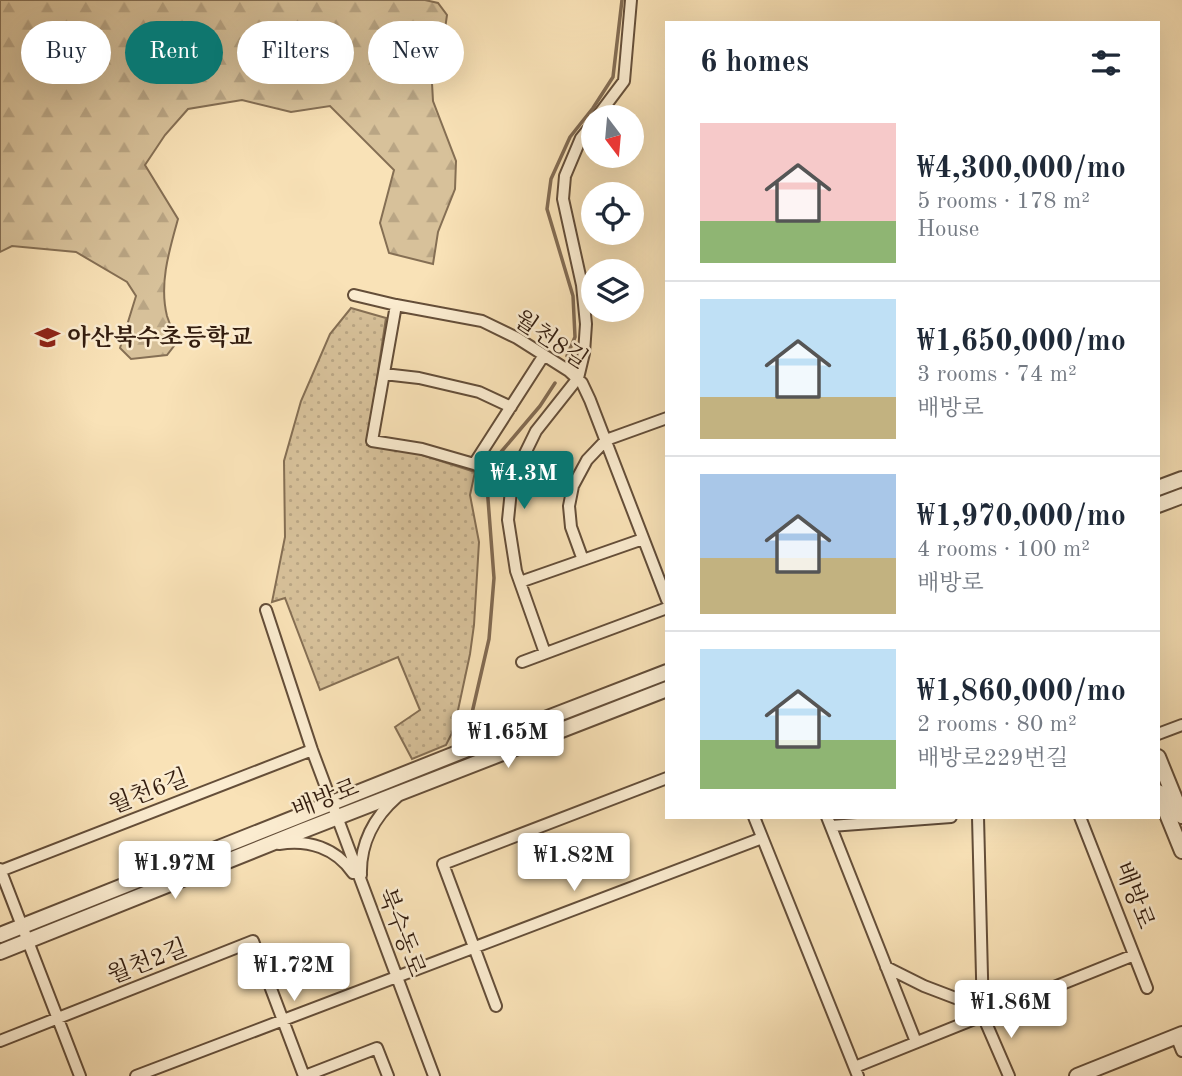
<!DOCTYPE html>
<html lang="en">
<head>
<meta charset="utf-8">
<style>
	:root { --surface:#fff; --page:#f2f2f3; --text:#1f2937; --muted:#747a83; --line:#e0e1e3; --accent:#0f766e }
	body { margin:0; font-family:"Old Standard TT","Noto Serif KR",serif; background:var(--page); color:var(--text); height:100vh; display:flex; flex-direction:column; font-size:26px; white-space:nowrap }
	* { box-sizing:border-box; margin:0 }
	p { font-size:23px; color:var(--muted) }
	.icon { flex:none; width:38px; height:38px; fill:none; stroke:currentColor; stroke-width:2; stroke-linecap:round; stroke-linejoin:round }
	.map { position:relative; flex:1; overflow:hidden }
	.drawer { position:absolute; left:665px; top:21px; width:495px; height:798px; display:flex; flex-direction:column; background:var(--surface); border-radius:0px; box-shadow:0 7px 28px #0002 }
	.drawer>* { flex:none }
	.banner { position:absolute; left:21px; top:21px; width:539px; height:63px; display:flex; gap:14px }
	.needle { width:46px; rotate:164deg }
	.fabs { position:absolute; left:581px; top:105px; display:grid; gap:14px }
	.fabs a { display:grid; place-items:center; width:63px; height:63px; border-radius:50%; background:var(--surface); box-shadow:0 7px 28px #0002; font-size:35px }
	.price { position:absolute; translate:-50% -60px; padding:0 16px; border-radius:7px; background:#fff; color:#222; font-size:23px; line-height:46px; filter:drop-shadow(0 2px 4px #0008) }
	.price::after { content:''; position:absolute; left:50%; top:42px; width:21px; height:16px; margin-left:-10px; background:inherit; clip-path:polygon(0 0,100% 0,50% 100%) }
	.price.on { background:var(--accent); color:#fff }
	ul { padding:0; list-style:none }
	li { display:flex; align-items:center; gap:21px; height:175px; padding:0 35px }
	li+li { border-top:2px solid var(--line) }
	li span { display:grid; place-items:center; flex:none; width:196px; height:140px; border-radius:0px; color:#555 }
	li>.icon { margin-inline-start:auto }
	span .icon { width:84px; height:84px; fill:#fffc; stroke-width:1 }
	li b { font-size:30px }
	h2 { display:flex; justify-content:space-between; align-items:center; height:84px; padding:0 35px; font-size:30px }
	.chip { padding:0 24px; border-radius:32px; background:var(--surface); box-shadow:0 7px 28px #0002; font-size:24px; line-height:63px }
	.chip.on { background:var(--accent); color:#fff }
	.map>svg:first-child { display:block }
	.forest { fill:url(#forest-firs); stroke:#856f54; stroke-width:2 }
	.park { fill:url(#park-dots); stroke:#856f54; stroke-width:2 }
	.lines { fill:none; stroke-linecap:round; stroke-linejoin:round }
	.stream { stroke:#826b52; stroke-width:3.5 }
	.minor-casing { stroke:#644e39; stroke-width:14 }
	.tertiary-casing { stroke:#644e39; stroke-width:18 }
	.minor { stroke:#fbecd0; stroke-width:10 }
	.tertiary { stroke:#fbecd0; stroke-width:14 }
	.labels { text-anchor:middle; stroke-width:5; stroke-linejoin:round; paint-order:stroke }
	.poi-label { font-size:24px; font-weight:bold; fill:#331d0f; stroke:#fbecd0; text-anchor:start }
	.street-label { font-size:24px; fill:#331d0f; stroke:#fbecd0 }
</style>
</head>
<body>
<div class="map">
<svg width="1182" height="1076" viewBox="0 0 1182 1076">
	<defs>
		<pattern id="forest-firs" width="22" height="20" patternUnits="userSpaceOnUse" patternTransform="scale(1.75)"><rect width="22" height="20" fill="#d7c19a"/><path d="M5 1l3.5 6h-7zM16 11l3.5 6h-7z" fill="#b9a584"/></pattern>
		<pattern id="park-dots" width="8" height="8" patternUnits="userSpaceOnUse" patternTransform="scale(1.75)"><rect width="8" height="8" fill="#d7c19a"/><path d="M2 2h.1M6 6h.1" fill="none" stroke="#b9a584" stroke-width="1.8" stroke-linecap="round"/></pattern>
	</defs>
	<rect width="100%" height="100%" fill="#f9e2b7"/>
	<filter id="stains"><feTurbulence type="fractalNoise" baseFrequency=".00286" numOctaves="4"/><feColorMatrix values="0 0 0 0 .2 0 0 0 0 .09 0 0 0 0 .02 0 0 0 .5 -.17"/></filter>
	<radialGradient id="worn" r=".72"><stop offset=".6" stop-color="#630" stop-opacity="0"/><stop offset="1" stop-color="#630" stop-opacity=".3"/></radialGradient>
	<path class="forest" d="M0,0H425L438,3L447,15L444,36L431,65L433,101L456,161L455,189L438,232L433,264L389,253L380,223L394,170L330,106L291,112L242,100L188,109L165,135L145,165L178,219C169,251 159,284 167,316C170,325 174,334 177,342L167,355L131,359L120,348L136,296L127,282L76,252L12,246L0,252Z"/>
	<path class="park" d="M351,308L386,318L367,445L419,454L475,472L470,495L479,542L474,625L470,654L454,729L446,745L412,759L395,727L420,710L398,657L320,690L285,598L272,602L285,537L284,461L301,401L330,334Z"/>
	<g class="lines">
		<path class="stream" d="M567,356L575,337L573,296L547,209L551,179L570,137L593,108L613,77L622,0
			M497,461L501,452L540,406L555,383
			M469,726L489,639L494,578L487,486"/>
		<defs>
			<path id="minor" d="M597,117L624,81L631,0
				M354,295L396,305L482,321L517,338L569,371L582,383L590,400L667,600
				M396,305L372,441L422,449L474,464L512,480
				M384,374L419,378L479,392L511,407
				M474,464L544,355
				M583,560L571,527L569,506L573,486L587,460L606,440L667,418
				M520,582L643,539
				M266,610L312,750L434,1076
				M545,653L516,571L508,520L512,480L536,431L578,378L584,353L586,324L582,285L563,199L565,176L581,138L593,123
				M522,662L667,608
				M1158,734L1182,725
				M754,817L858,1076
				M827,817L916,1042
				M978,817L983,1016L1009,1076
				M1080,817L1147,988
				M831,826L951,817
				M279,844C308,839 336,848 353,873
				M0,869L80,1076
				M0,871L312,750
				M361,875C360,844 374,817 397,797
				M886,967L924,986L966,1002L983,1016
				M496,1006L443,864L667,778
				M1176,1036L1182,1051
				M0,1041L253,941L304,1076
				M855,1067L1134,955
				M136,1076L762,838
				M305,1076L377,1048L388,1076"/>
			<path id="tertiary" d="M1158,488L1182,479
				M1158,505L1182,496
				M1158,757L1182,816
				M1158,792L1182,851
				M0,935L475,746L667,672
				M0,952L302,831L667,689
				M1077,1076L1182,1034"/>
		</defs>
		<use href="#minor" class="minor-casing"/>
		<use href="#tertiary" class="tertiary-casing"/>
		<use href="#minor" class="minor"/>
		<use href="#tertiary" class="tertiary"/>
	</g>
	<defs>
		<symbol id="school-bare" viewBox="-9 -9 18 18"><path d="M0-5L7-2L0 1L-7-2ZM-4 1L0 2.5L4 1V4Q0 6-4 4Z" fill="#8f2418" stroke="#fbecd0" stroke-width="2.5" paint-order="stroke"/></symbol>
	</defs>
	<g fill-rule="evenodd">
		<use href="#school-bare" x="30" y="320" width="35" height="35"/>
	</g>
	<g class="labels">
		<g class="poi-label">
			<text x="67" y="345">아산북수초등학교</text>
		</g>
		<g class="street-label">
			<text transform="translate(551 339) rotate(34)" y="8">월천8길</text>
			<text transform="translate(148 791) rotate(-21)" y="8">월천6길</text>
			<text transform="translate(325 798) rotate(-21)" y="8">배방로</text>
			<text transform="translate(1135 895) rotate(69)" y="8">배방로</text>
			<text transform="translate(402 932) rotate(69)" y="8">북수동로</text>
			<text transform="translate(147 961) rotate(-21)" y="8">월천2길</text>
		</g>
	</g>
	<rect width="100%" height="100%" filter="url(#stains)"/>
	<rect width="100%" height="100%" fill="url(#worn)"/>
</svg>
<div class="fabs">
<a><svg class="needle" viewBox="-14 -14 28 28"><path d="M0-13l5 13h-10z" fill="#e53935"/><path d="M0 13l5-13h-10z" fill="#747a83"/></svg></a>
<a><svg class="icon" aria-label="locate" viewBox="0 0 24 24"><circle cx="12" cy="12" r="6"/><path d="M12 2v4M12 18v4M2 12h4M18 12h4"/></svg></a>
<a><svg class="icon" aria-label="layers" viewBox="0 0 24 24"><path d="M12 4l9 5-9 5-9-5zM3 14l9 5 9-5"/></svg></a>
</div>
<b class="price on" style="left:524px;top:511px">₩4.3M</b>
<b class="price" style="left:508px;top:770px">₩1.65M</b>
<b class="price" style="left:574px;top:893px">₩1.82M</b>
<b class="price" style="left:175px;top:901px">₩1.97M</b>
<b class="price" style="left:294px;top:1003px">₩1.72M</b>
<b class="price" style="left:1011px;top:1040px">₩1.86M</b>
<div class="banner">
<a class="chip">Buy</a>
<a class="chip on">Rent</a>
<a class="chip">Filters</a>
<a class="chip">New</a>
</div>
<section class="drawer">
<h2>6 homes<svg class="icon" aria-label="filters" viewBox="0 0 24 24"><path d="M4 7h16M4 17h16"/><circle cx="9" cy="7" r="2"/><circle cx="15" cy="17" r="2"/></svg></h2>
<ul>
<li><span style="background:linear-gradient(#f6c9c9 70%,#8fb573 0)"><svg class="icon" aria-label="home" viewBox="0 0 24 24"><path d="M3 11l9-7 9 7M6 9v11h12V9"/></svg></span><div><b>₩4,300,000/mo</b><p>5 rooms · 178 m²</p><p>House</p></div></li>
<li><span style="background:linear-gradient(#bfe0f5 70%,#c2b280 0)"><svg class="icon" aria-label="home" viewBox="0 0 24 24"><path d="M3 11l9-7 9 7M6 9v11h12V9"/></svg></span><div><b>₩1,650,000/mo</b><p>3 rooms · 74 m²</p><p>배방로</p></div></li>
<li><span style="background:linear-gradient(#a9c7e8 60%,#c2b280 0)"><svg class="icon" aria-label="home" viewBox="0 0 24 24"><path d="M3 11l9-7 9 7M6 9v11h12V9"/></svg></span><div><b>₩1,970,000/mo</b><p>4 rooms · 100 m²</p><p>배방로</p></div></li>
<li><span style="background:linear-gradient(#bfe0f5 65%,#8fb573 0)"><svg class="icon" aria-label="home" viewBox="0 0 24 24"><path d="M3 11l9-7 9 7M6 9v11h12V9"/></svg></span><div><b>₩1,860,000/mo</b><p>2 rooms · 80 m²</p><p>배방로229번길</p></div></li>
</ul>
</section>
</div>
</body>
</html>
